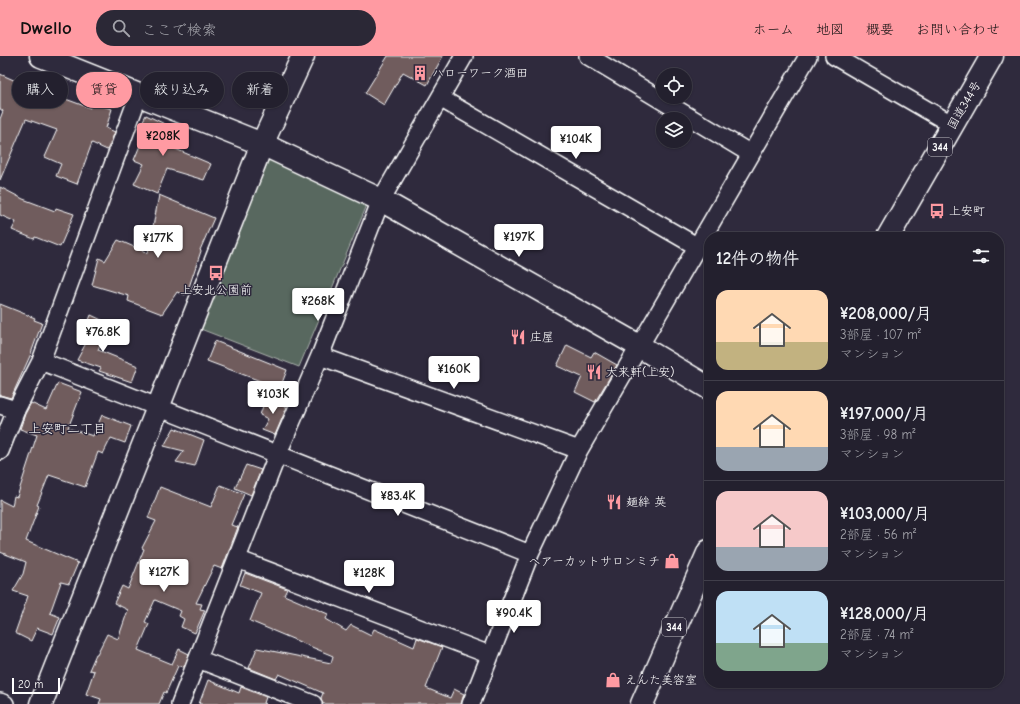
<!DOCTYPE html>
<html lang="ja">
<head>
<meta charset="utf-8">
<style>
	:root { --surface:#23202e; --page:#2b2836; --text:#f1f3f6; --muted:#a3a3aa; --line:#403e4a; --accent:#ff9aa2 }
	body { margin:0; font-family:"Comic Neue","Klee One",sans-serif; background:var(--page); color:var(--text); height:100vh; display:flex; flex-direction:column; font-size:15px; white-space:nowrap }
	* { box-sizing:border-box; margin:0 }
	p { font-size:13px; color:var(--muted) }
	.icon { flex:none; width:22px; height:22px; fill:none; stroke:currentColor; stroke-width:2; stroke-linecap:round; stroke-linejoin:round }
	.map { position:relative; flex:1; overflow:hidden }
	.drawer { position:absolute; left:704px; top:176px; width:300px; height:456px; display:flex; flex-direction:column; background:var(--surface); border-radius:16px; box-shadow:0 1px 3px #0004,0 0 0 1px var(--line) }
	.drawer>* { flex:none }
	.top-card { position:absolute; left:12px; top:16px; width:380px; height:36px; display:flex; gap:8px }
	.buttons { position:absolute; left:656px; top:12px; display:grid; gap:8px }
	.buttons a { display:grid; place-items:center; width:36px; height:36px; border-radius:50%; background:var(--surface); box-shadow:0 1px 3px #0004,0 0 0 1px var(--line); font-size:20px }
	.scale { position:absolute; left:12px; bottom:10px; width:48px; box-sizing:border-box; padding-left:4px; border:2px solid #fff; border-top:0; font-size:11px; line-height:14px; white-space:nowrap; color:#fff; -webkit-text-stroke:3px #2f2a3d; paint-order:stroke }
	.price { position:absolute; translate:-50% -34px; padding:0 9px; border-radius:4px; background:#fff; color:#222; font-size:13px; line-height:26px; filter:drop-shadow(0 1px 2px #0008) }
	.price::after { content:''; position:absolute; left:50%; top:24px; width:12px; height:9px; margin-left:-6px; background:inherit; clip-path:polygon(0 0,100% 0,50% 100%) }
	.price.current { background:var(--accent); color:#111 }
	ul { padding:0; list-style:none }
	li { display:flex; align-items:center; gap:12px; height:100px; padding:0 12px }
	li+li { border-top:1px solid var(--line) }
	li span { display:grid; place-items:center; flex:none; width:112px; height:80px; border-radius:12px; color:#555 }
	li>.icon { margin-inline-start:auto }
	span .icon { width:48px; height:48px; fill:#fffc; stroke-width:1 }
	li b { font-size:17px }
	h2 { display:flex; justify-content:space-between; align-items:center; height:48px; padding:0 12px; font-size:17px }
	.pill { padding:0 14px; border-radius:18px; background:var(--surface); box-shadow:0 1px 3px #0004,0 0 0 1px var(--line); font-size:14px; line-height:36px }
	.pill.current { background:var(--accent); color:#111 }
	header { display:flex; align-items:center; gap:24px; box-sizing:border-box; height:56px; padding:0 20px; background:var(--accent); color:#111 }
	header strong { font-size:19px }
	nav { display:flex; gap:22px; margin-inline-start:auto; font-size:14px }
	.search { width:280px; height:36px; background:var(--page); display:flex; align-items:center; gap:10px; box-sizing:border-box; padding:0 14px; border-radius:22px; color:var(--muted); font-size:15px }
	.map>svg:first-child { display:block }
	.green { fill:#58675e; stroke:#acb3ae }
	.building { fill:#6f5b5d; stroke:#fff }
	.lines { fill:none; stroke-linecap:round; stroke-linejoin:round }
	.street-casing { stroke:#fff; stroke-width:20 }
	.secondary-casing { stroke:#fff; stroke-width:25 }
	.highway-casing { stroke:#fff; stroke-width:25 }
	.street { stroke:#2f2a3d; stroke-width:17 }
	.secondary { stroke:#2f2a3d; stroke-width:22 }
	.highway { stroke:#2f2a3d; stroke-width:22 }
	.labels { text-anchor:middle; stroke-width:3; stroke-linejoin:round; paint-order:stroke }
	.shield { fill:#2f2a3d; stroke:#c1bfc5; stroke-width:1 }
	.shield-label { font-size:11px; font-weight:bold; fill:#fff }
	.poi-label { font-size:12px; fill:#fff; stroke:#2f2a3d; text-anchor:start }
	.street-label { font-size:12px; fill:#fff; stroke:#2f2a3d }
	.neighbourhood-label { font-size:13px; fill:#fff; stroke:#2f2a3d }
</style>
</head>
<body>
<header>
<strong>Dwello</strong>
<div class="search"><svg class="icon" aria-label="search" viewBox="0 0 24 24"><circle cx="10" cy="10" r="6"/><path d="M15 15l6 6"/></svg>ここで検索</div>
<nav><a>ホーム</a><a>地図</a><a>概要</a><a>お問い合わせ</a></nav>
</header>
<div class="map">
<svg width="1020" height="648" viewBox="0 0 1020 648">
	<rect width="100%" height="100%" fill="#2f2a3d"/>
	<filter id="ink" filterUnits="userSpaceOnUse"><feTurbulence type="fractalNoise" baseFrequency=".025" numOctaves="2"/><feDisplacementMap in="SourceGraphic" scale="8" xChannelSelector="R" yChannelSelector="G"/><feConvolveMatrix kernelMatrix="1 2 1 2 8 2 1 2 1" color-interpolation-filters="sRGB"/></filter>
	<g filter="url(#ink)">
		<path class="green" d="M269,103L367,149L299,311L198,272Z"/>
		<path class="building" d="M388,0H443L427,29L403,16L384,49L365,37Z
			M0,18L34,33L36,29L53,36L52,38L90,52L92,47L112,53L106,72L115,76L110,88L107,94L92,87L77,128L56,120L61,108L45,101L57,74L26,63L0,124V63L3,55L0,53Z
			M146,59L173,72L166,89L211,108L204,124L167,113L157,138L134,128L144,108L134,104L146,75L139,72Z
			M0,131L23,143L55,155L56,152L74,158L60,191L35,181L34,183L12,174L16,166L0,159Z
			M159,139L214,162L200,194L201,195L189,231L185,239L177,236L162,258L128,245L129,240L92,229L99,202L105,205L118,184L148,197Z
			M0,248L35,262L34,264L42,267L30,300L11,342L0,339Z
			M91,259L108,267L98,294L138,310L132,326L99,315L101,312L77,304L86,287L81,285Z
			M215,285L287,314L279,335L263,327V326L207,305Z
			M567,289L591,301L594,296L617,309L595,346L575,336L582,321L557,310Z
			M58,327L82,336L68,372L93,380L102,359L131,370L125,387L111,382L103,398L98,396L85,431L49,419L37,449L39,450L26,485L78,507L69,528L61,526L50,557L60,561L53,578L37,572L31,585L15,577L28,540L13,535L23,518L26,506L0,496V444L12,450L14,440L17,441L37,379L20,373L25,358L31,347L46,354Z
			M266,341L287,351L275,379L262,374L268,363L260,359Z
			M174,372L204,384L195,410L176,406L184,395L164,390Z
			M246,409L261,414L251,439L235,432Z
			M220,429L244,438L231,469L238,471L222,513L214,510L196,547L202,548L200,553L205,554L195,577L181,571L184,563L179,560L181,555L155,544L145,566L149,568L138,594L172,608L179,593L189,598L184,611L176,609L178,610L166,637L164,636L159,648H99L101,643L86,638L94,615L89,614L96,598H97L107,578L118,583L128,554L114,547L122,530L128,533L144,493L142,492L156,465L148,462L160,431L211,451Z
			M245,517L287,533L284,539L328,558L326,563L346,575L351,569L371,579L374,573L414,591L417,582L442,591L426,632L450,642L454,633L464,638L461,648H323L321,642L323,637L279,618L276,623L249,612L257,592L331,607L333,600L250,565L261,537L240,529Z
			M208,624L239,637L241,631L266,641L264,647L266,648H199Z"/>
		<g class="lines">
			<defs>
				<path id="street" d="M588,0L751,98
					M834,0L953,69
					M440,42L698,191
					M320,300L579,394
					M41,305L530,498
					M0,349L16,354
					M0,395L16,354L41,305L139,38
					M237,503L490,599
					M198,603L313,648
					M0,646L5,648
					M180,648L278,397L320,300L381,144L464,0
					M471,648L530,498L579,394L808,0"/>
				<path id="secondary" d="M41,0L262,88L381,144L639,290L709,332
					M41,648L262,88L303,0"/>
				<path id="highway" d="M888,181L992,0
					M642,648L709,495"/>
			</defs>
			<use href="#street" class="street-casing"/>
			<use href="#secondary" class="secondary-casing"/>
			<use href="#highway" class="highway-casing"/>
			<use href="#street" class="street"/>
			<use href="#secondary" class="secondary"/>
			<use href="#highway" class="highway"/>
		</g>
	</g>
	<defs>
		<symbol id="building-bare" viewBox="-9 -9 18 18"><path d="M-4-6H4V6H1V3H-1V6H-4ZM-2.5-4.3h1.7v1.8h-1.7ZM.8-4.3h1.7v1.8H.8ZM-2.5-1h1.7V.8h-1.7ZM.8-1h1.7V.8H.8Z" fill="#ff9aa2" stroke="#2f2a3d" stroke-width="2.5" paint-order="stroke"/></symbol>
		<symbol id="bus-bare" viewBox="-9 -9 18 18"><path d="M-5-6H5V4H4V6H2V4H-2V6H-4V4H-5ZM-3.5-4V0h7V-4ZM-3.5 1.2v1.5H-2V1.2ZM2 1.2v1.5H3.5V1.2Z" fill="#ff9aa2" stroke="#2f2a3d" stroke-width="2.5" paint-order="stroke"/></symbol>
		<symbol id="restaurant-bare" viewBox="-9 -9 18 18"><path d="M-5-6h1v4h1v-4h1v4h1v-4h1v5L-1.5 .5V6h-2V.5L-5-1ZM5-6V6H3V1.5H1.5Q1.5-4 5-6Z" fill="#ff9aa2" stroke="#2f2a3d" stroke-width="2.5" paint-order="stroke"/></symbol>
		<symbol id="shop-bare" viewBox="-9 -9 18 18"><path d="M-5-2.5h2.3a2.7 3.5 0 0 1 5.4 0H5L5.5 6h-11ZM-1.5-2.5h3a1.5 2.3 0 0 0-3 0Z" fill="#ff9aa2" stroke="#2f2a3d" stroke-width="2.5" paint-order="stroke"/></symbol>
	</defs>
	<g fill-rule="evenodd">
		<use href="#building-bare" x="409" y="6" width="22" height="22"/>
		<use href="#bus-bare" x="926" y="144" width="22" height="22"/>
		<use href="#bus-bare" x="205" y="206" width="22" height="22"/>
		<use href="#restaurant-bare" x="507" y="270" width="22" height="22"/>
		<use href="#restaurant-bare" x="583" y="305" width="22" height="22"/>
		<use href="#restaurant-bare" x="603" y="435" width="22" height="22"/>
		<use href="#shop-bare" x="661" y="494" width="22" height="22"/>
		<use href="#shop-bare" x="602" y="613" width="22" height="22"/>
	</g>
	<g class="labels">
		<g class="shield">
			<rect x="928" y="82" width="24" height="18" rx="3"/>
			<rect x="662" y="562" width="24" height="18" rx="3"/>
		</g>
		<g class="shield-label">
			<text x="940" y="95">344</text>
			<text x="674" y="575">344</text>
		</g>
		<g class="poi-label">
			<text x="432" y="21">ハローワーク酒田</text>
			<text x="949" y="159">上安町</text>
			<text x="216" y="238" text-anchor="middle">上安北公園前</text>
			<text x="530" y="285">庄屋</text>
			<text x="606" y="320">大来軒(上安)</text>
			<text x="626" y="450">麺絆 英</text>
			<text x="660" y="509" text-anchor="end">ヘアーカットサロンミチ</text>
			<text x="625" y="628">えんた美容室</text>
		</g>
		<g class="street-label">
			<text transform="translate(964 49) rotate(-60)" y="4">国道344号</text>
		</g>
		<g class="neighbourhood-label">
			<text x="67" y="377">上安町二丁目</text>
		</g>
	</g>
</svg>
<div class="buttons">
<a><svg class="icon" aria-label="locate" viewBox="0 0 24 24"><circle cx="12" cy="12" r="6"/><path d="M12 2v4M12 18v4M2 12h4M18 12h4"/></svg></a>
<a><svg class="icon" aria-label="layers" viewBox="0 0 24 24"><path d="M12 4l9 5-9 5-9-5zM3 14l9 5 9-5"/></svg></a>
</div>
<div class="scale">20 m</div>
<b class="price current" style="left:163px;top:101px">¥208K</b>
<b class="price" style="left:576px;top:104px">¥104K</b>
<b class="price" style="left:519px;top:202px">¥197K</b>
<b class="price" style="left:158px;top:203px">¥177K</b>
<b class="price" style="left:318px;top:266px">¥268K</b>
<b class="price" style="left:103px;top:297px">¥76.8K</b>
<b class="price" style="left:454px;top:334px">¥160K</b>
<b class="price" style="left:273px;top:359px">¥103K</b>
<b class="price" style="left:398px;top:461px">¥83.4K</b>
<b class="price" style="left:164px;top:537px">¥127K</b>
<b class="price" style="left:369px;top:538px">¥128K</b>
<b class="price" style="left:514px;top:578px">¥90.4K</b>
<div class="top-card">
<a class="pill">購入</a>
<a class="pill current">賃貸</a>
<a class="pill">絞り込み</a>
<a class="pill">新着</a>
</div>
<section class="drawer">
<h2>12件の物件<svg class="icon" aria-label="filters" viewBox="0 0 24 24"><path d="M4 7h16M4 17h16"/><circle cx="9" cy="7" r="2"/><circle cx="15" cy="17" r="2"/></svg></h2>
<ul>
<li><span style="background:linear-gradient(#ffd9b3 65%,#c2b280 0)"><svg class="icon" aria-label="home" viewBox="0 0 24 24"><path d="M3 11l9-7 9 7M6 9v11h12V9"/></svg></span><div><b>¥208,000/月</b><p>3部屋 · 107 m²</p><p>マンション</p></div></li>
<li><span style="background:linear-gradient(#ffd9b3 70%,#9aa5b1 0)"><svg class="icon" aria-label="home" viewBox="0 0 24 24"><path d="M3 11l9-7 9 7M6 9v11h12V9"/></svg></span><div><b>¥197,000/月</b><p>3部屋 · 98 m²</p><p>マンション</p></div></li>
<li><span style="background:linear-gradient(#f6c9c9 70%,#9aa5b1 0)"><svg class="icon" aria-label="home" viewBox="0 0 24 24"><path d="M3 11l9-7 9 7M6 9v11h12V9"/></svg></span><div><b>¥103,000/月</b><p>2部屋 · 56 m²</p><p>マンション</p></div></li>
<li><span style="background:linear-gradient(#bfe0f5 65%,#7fa58c 0)"><svg class="icon" aria-label="home" viewBox="0 0 24 24"><path d="M3 11l9-7 9 7M6 9v11h12V9"/></svg></span><div><b>¥128,000/月</b><p>2部屋 · 74 m²</p><p>マンション</p></div></li>
</ul>
</section>
</div>
</body>
</html>
